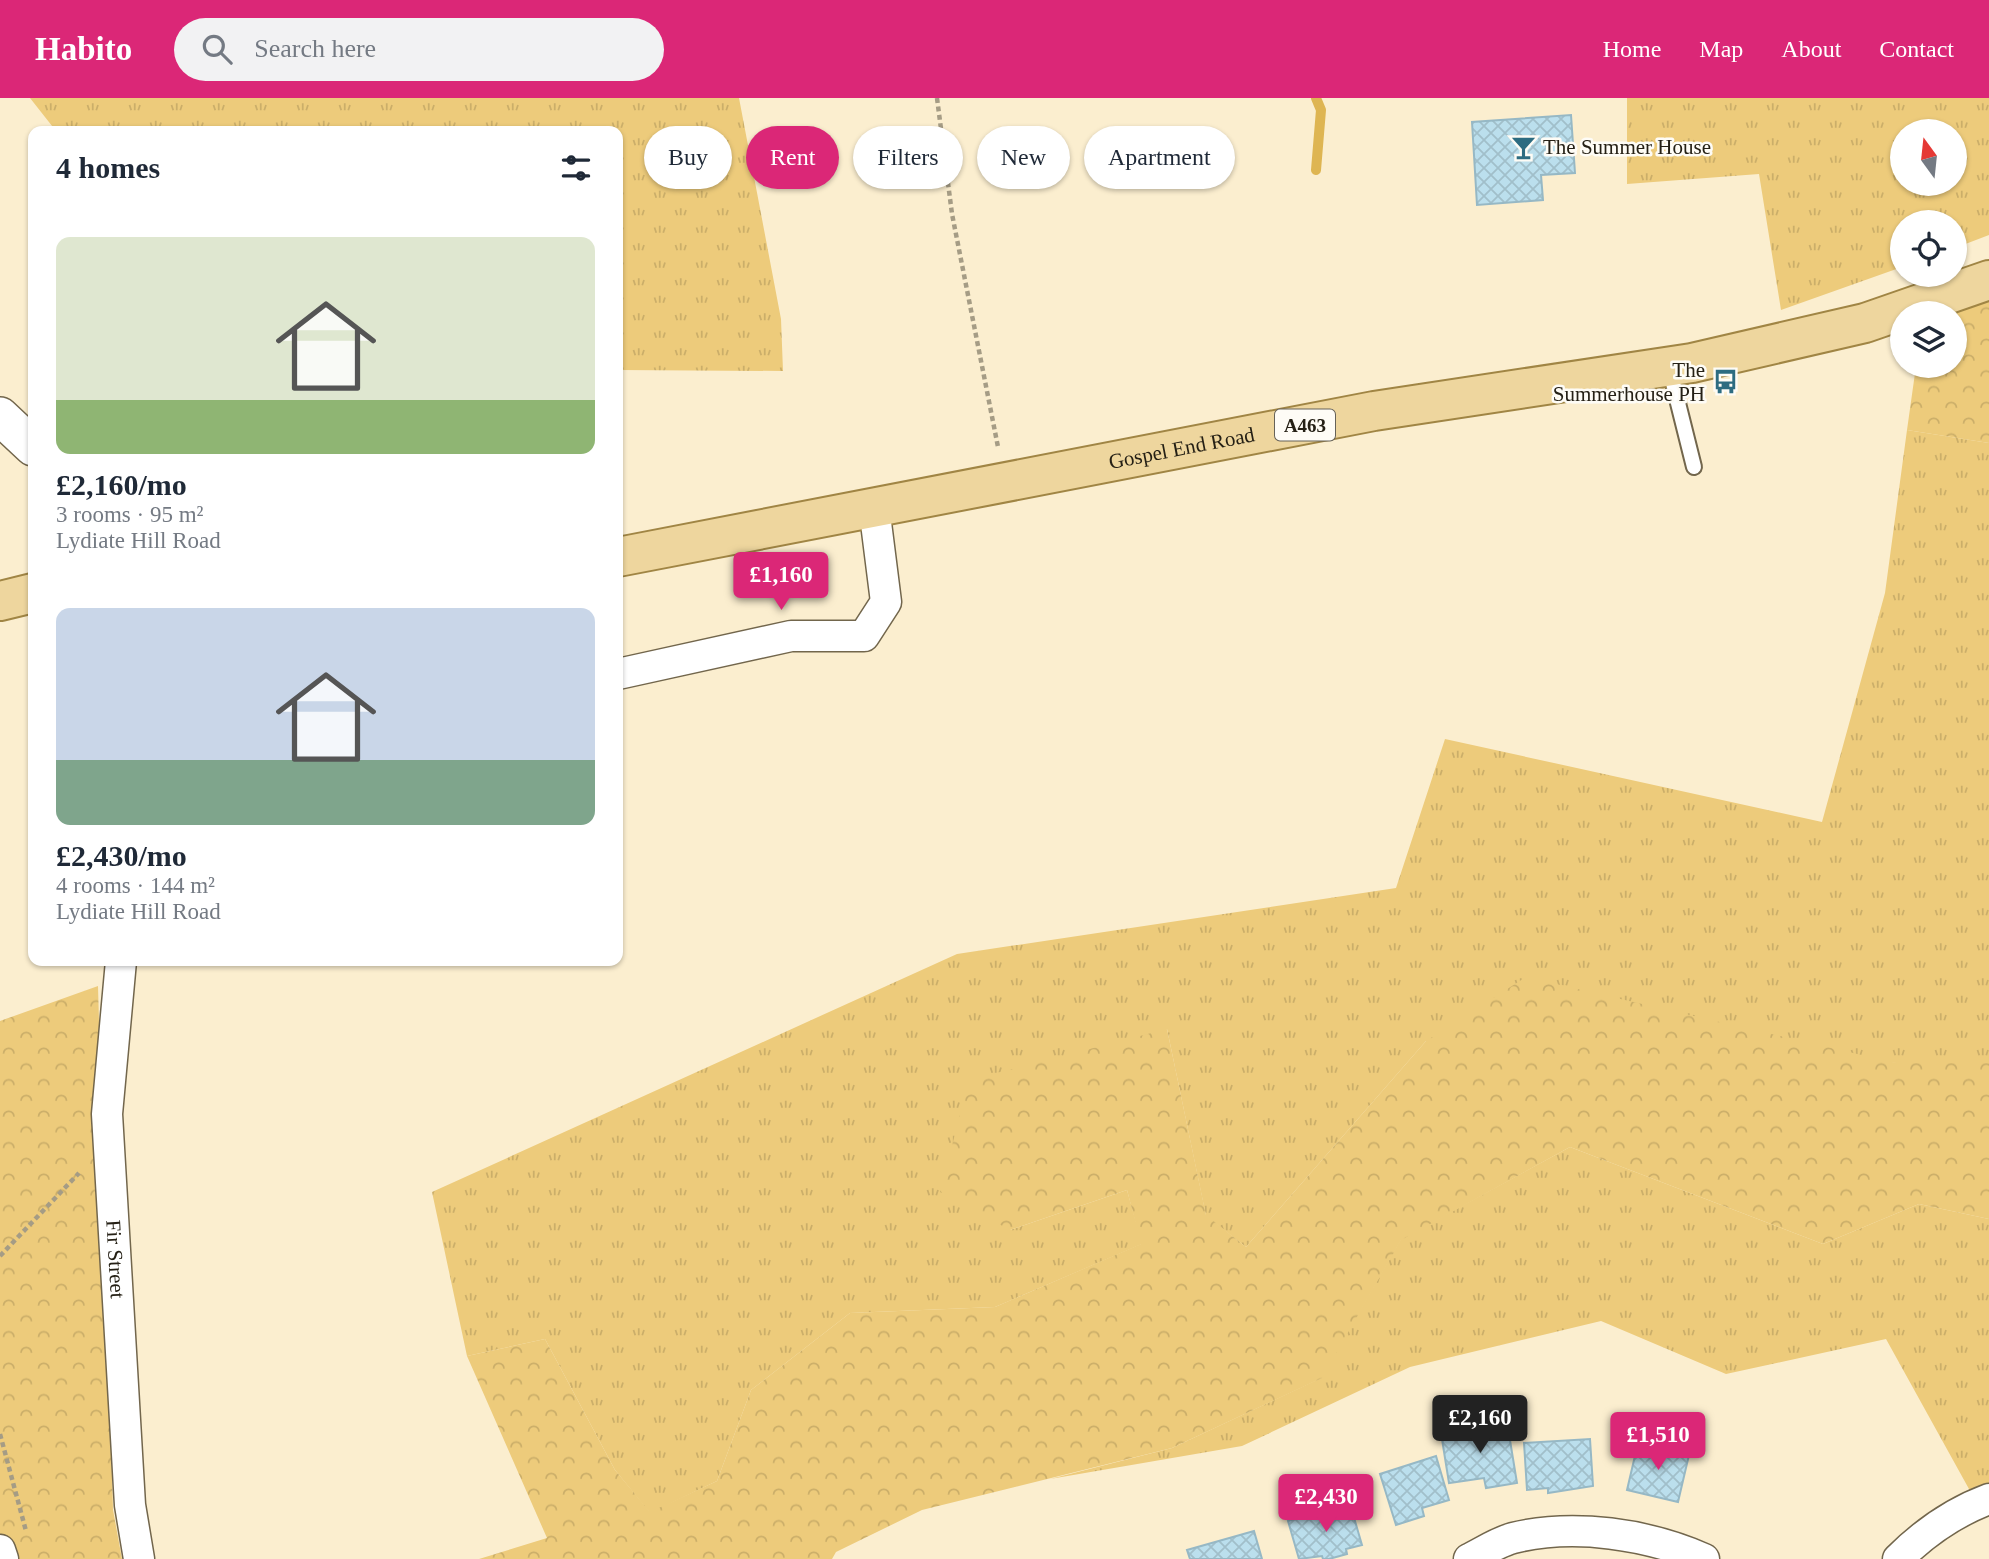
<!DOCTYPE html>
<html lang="en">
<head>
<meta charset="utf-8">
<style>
	:root { --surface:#fff; --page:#f2f2f3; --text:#1f2937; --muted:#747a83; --accent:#db2777 }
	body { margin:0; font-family:Georgia,serif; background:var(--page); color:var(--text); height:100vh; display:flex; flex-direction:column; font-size:26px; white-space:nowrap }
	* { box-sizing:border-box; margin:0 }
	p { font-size:23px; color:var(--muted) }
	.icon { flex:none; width:38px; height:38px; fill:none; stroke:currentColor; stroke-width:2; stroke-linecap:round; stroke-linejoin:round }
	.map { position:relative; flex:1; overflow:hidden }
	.details { position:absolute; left:28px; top:28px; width:595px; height:840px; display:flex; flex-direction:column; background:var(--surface); border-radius:14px; box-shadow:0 2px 5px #0004 }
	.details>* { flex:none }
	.hud { position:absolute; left:644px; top:28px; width:665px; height:63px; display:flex; gap:14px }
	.needle { width:46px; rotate:345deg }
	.controls { position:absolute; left:1890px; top:21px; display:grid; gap:14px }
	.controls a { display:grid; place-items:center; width:77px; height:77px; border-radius:50%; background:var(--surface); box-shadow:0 2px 5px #0004; font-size:35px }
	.price { position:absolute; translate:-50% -60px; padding:0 16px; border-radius:7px; background:var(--accent); color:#fff; font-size:23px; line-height:46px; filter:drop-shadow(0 2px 4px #0008) }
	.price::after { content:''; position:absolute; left:50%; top:42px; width:21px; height:16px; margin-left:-10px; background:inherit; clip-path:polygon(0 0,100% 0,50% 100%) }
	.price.on { background:#222; color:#fff }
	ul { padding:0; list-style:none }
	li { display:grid; align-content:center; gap:14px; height:371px; padding:0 28px }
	li span { display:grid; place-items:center; height:217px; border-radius:14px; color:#555 }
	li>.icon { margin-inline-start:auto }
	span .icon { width:126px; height:126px; fill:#fffc; stroke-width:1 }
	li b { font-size:30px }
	h2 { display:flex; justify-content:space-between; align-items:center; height:84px; padding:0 28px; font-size:30px }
	.chip { padding:0 24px; border-radius:32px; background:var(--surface); box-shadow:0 2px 5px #0004; font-size:24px; line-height:63px }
	.chip.on { background:var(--accent); color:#fff }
	header { display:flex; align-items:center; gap:42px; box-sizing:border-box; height:98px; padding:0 35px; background:var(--accent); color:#fff }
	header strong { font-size:33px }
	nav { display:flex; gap:38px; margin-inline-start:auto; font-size:24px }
	.search { width:490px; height:63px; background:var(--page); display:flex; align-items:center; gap:18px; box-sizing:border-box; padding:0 24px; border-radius:38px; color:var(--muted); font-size:26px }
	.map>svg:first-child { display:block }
	.grass { fill:url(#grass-tufts); fill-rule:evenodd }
	.forest { fill:url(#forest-crowns) }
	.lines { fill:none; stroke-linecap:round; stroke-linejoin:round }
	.stream { stroke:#deb552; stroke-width:10 }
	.building { fill:url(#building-cross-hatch); stroke:#96b8c5; stroke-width:2 }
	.service-casing { stroke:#72664c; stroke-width:18 }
	.minor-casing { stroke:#72664c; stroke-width:33 }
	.tertiary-casing { stroke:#72664c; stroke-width:40 }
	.primary-casing { stroke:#a08544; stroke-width:42 }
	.path { stroke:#a59c85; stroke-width:4.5; stroke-dasharray:5 3.5; stroke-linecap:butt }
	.service { stroke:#fff; stroke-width:14 }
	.minor { stroke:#fff; stroke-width:30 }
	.tertiary { stroke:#fff; stroke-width:37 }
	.primary { stroke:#eed69e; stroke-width:38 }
	.labels { text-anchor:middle; stroke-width:5; stroke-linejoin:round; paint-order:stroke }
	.shield { fill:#fefcf6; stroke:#666258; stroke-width:2 }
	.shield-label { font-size:19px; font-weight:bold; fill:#252015 }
	.poi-label { font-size:21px; fill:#252015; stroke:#fefcf6; text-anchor:start }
	.street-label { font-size:21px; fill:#252015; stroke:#fefcf6 }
</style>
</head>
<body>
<header>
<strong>Habito</strong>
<div class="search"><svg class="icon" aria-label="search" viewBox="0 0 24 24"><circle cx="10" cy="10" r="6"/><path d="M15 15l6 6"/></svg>Search here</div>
<nav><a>Home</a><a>Map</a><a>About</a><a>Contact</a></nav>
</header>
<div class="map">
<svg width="1989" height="1461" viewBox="0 0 1989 1461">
	<defs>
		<pattern id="grass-tufts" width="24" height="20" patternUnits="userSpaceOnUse" patternTransform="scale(1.75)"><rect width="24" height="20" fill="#edcb7b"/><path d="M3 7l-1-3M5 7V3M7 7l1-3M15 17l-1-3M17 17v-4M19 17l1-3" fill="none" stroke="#cbae69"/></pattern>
		<pattern id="forest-crowns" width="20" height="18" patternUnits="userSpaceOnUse" patternTransform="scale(1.75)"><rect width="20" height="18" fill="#edcb7b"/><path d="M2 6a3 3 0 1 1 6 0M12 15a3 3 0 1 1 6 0" fill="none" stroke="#cbae69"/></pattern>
		<pattern id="building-cross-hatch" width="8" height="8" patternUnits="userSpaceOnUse" patternTransform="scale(1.75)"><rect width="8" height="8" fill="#bbdfed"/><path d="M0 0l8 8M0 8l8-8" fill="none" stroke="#a1bfca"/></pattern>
	</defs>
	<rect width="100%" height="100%" fill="#fbeecf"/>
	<path class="grass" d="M30,0H739L781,221L783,273L618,272V33H56Z
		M1627,0H1989V137L1955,150V124H1902V169L1781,212L1759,76L1627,86ZM1955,33V86H1902V33Z
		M1907,332L1989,345V965H1896L1426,943L1246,1149L1206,1118L1167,931L1010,1132L1127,1092L1142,1146L995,1209L850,1215L751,1292L717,1383L650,1415L615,1372L545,1241L467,1258L432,1094L957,856L1396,790L1445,641L1822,724L1885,495Z
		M1570,1049L1823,1146L1919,1106L1989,1121V1417L1969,1391L1886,1241L1726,1276L1601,1223L1410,1269L1242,1348L1050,1381L1172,1350L1321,1280L1401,1141Z"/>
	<path class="forest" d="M1989,193V345L1907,332L1916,268H1955V215H1939Z
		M1526,879L1896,965H1989V1121L1919,1106L1823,1146L1570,1049L1401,1142L1322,1280L1172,1350L922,1412L836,1454L832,1461H479L547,1440L467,1258L545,1241L615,1372L650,1414L717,1383L751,1292L850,1215L995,1209L1141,1146L1127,1092L1010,1132L940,1094L969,982L1167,931L1206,1117L1246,1149L1426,943Z
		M98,888L113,1412L122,1461H0V923Z"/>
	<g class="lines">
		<path class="stream" d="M1316,72L1321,12L1316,0"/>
	</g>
	<path class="building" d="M1571,17L1575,75L1541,77L1543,102L1477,107L1472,24Z
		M1507,1324L1517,1385L1486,1390L1484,1380L1449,1385L1441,1335Z
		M1590,1341L1593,1388L1548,1395V1390L1527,1392L1524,1345Z
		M1638,1345L1689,1357L1678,1404L1627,1392Z
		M1436,1358L1449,1402L1422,1410L1424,1418L1396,1427L1380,1376Z
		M1350,1406L1362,1447L1346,1451L1347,1456L1329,1461H1323L1322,1458L1299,1461L1288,1423Z
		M1254,1433L1262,1461H1190L1187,1452Z"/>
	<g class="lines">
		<defs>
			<path id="service" d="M1669,269L1694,369"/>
			<g id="minor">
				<path d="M618,576L791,538H864L886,504L874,409"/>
				<path id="s1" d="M121,863L107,1016L130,1407L139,1461"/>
				<path d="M0,1452L3,1461"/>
				<path d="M1469,1461C1483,1454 1498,1444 1513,1440C1574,1425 1648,1436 1704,1461"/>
				<path d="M1898,1461C1924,1435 1954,1414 1989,1401"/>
			</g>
			<path id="tertiary" d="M0,318L33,349"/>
			<g id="primary">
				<path id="s2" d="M618,459L1374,313L1692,265L1865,225L1989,182"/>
				<path d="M0,503L33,495"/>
			</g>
		</defs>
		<use href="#service" class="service-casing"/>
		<use href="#minor" class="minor-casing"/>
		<use href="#tertiary" class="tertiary-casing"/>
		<use href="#primary" class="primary-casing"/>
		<path class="path" d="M937,0L952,116L998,349
			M0,1158L79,1075
			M0,1336L26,1433"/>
		<use href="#service" class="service"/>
		<use href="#minor" class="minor"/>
		<use href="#tertiary" class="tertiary"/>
		<use href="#primary" class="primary"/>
	</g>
	<defs>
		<symbol id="bar-bare" viewBox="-9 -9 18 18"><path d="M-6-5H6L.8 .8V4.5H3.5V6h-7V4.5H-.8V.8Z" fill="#2d6c81" stroke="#fefcf6" stroke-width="2.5" paint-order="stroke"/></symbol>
		<symbol id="bus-bare" viewBox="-9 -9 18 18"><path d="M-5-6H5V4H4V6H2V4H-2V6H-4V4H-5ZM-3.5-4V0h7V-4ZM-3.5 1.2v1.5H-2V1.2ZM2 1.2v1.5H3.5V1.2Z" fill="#2d6c81" stroke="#fefcf6" stroke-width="2.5" paint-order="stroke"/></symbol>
	</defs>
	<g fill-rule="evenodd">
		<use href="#bar-bare" x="1506" y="32" width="35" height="35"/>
		<use href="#bus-bare" x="1708" y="266" width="35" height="35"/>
	</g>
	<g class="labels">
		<rect class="shield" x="1275" y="311.5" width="60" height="31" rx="5"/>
		<g class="shield-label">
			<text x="1305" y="334">A463</text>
		</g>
		<g class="poi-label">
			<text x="1543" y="56">The Summer House</text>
			<text x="1705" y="279" text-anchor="end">The<tspan x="1705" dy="24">Summerhouse PH</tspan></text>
		</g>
		<g class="street-label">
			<text dy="7" stroke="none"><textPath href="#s2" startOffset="574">Gospel End Road</textPath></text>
			<text dy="7" stroke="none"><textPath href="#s1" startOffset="299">Fir Street</textPath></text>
		</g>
	</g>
</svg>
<div class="controls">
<a><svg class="needle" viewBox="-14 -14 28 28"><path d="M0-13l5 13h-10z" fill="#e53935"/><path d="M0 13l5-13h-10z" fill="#747a83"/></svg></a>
<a><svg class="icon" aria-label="locate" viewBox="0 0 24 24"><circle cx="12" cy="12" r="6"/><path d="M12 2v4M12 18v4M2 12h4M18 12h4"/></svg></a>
<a><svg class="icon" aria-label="layers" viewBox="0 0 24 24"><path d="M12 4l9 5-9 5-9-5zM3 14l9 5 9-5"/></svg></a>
</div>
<b class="price" style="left:781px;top:514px">£1,160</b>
<b class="price on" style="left:1480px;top:1357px">£2,160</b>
<b class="price" style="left:1658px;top:1374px">£1,510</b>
<b class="price" style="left:1326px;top:1436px">£2,430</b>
<div class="hud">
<a class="chip">Buy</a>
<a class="chip on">Rent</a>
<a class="chip">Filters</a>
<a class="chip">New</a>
<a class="chip">Apartment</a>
</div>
<section class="details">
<h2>4 homes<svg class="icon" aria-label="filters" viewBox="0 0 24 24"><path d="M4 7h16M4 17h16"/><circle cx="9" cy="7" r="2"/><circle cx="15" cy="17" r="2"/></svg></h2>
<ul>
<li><span style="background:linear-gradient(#dfe7d0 75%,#8fb573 0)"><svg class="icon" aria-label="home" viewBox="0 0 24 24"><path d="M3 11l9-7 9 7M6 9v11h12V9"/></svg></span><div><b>£2,160/mo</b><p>3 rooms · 95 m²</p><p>Lydiate Hill Road</p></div></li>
<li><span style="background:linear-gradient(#c9d6e8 70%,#7fa58c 0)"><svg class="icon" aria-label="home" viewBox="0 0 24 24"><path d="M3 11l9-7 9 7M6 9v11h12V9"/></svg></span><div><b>£2,430/mo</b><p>4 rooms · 144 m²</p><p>Lydiate Hill Road</p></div></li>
</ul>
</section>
</div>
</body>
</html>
